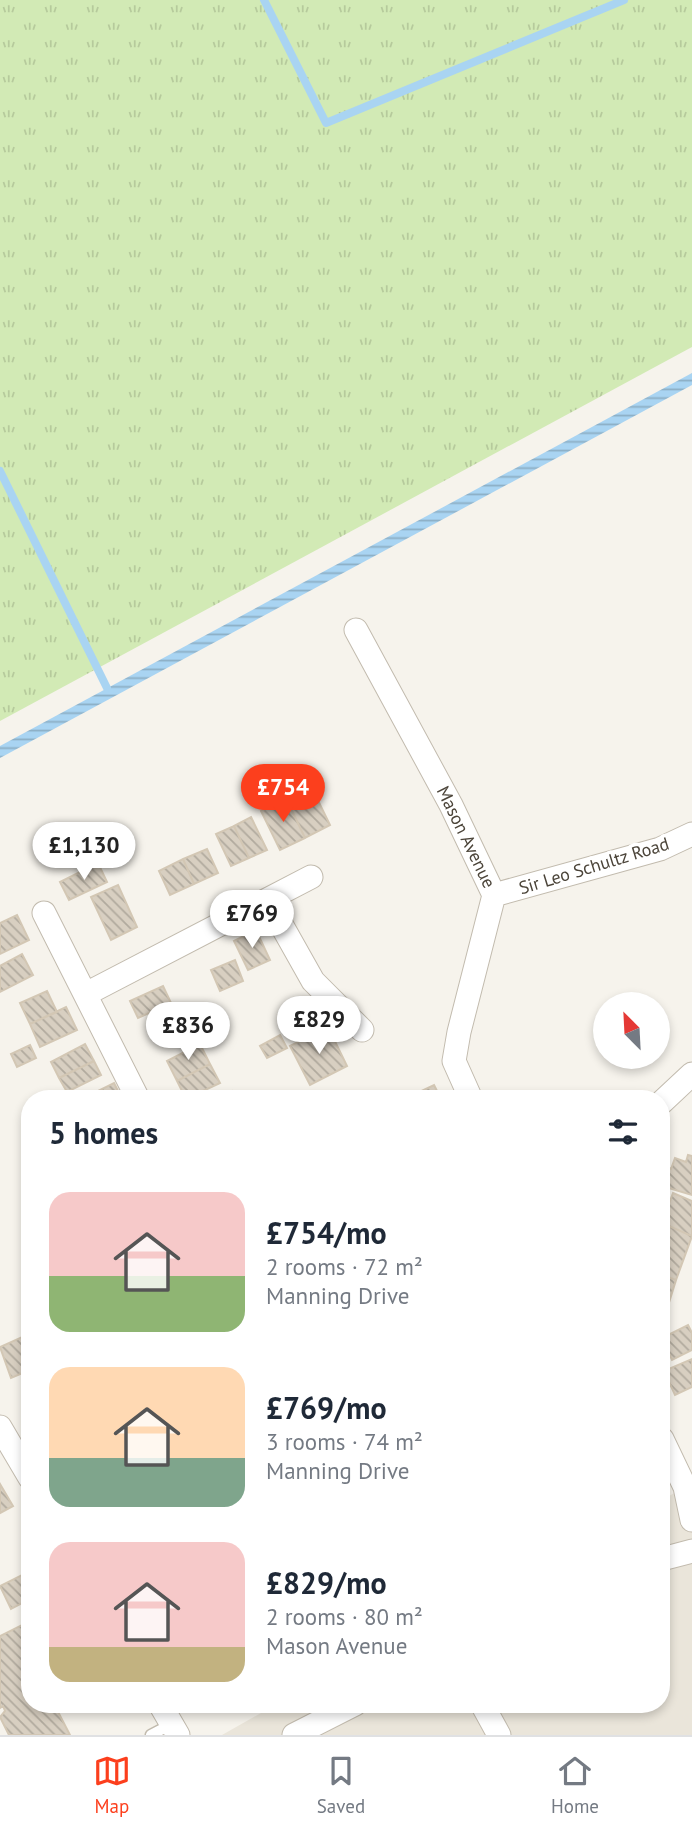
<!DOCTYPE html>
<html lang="en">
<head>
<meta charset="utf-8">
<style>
	:root { --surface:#fff; --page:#f2f2f3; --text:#1f2937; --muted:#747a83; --line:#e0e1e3; --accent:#fc3f1d }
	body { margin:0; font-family:"PT Sans",sans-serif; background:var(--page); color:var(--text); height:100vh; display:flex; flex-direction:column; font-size:26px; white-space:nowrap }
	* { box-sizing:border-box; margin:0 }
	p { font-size:23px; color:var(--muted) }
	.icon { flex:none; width:38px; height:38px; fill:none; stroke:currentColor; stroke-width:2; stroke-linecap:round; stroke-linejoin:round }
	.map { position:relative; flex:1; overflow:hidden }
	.panel { position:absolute; left:21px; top:1090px; width:649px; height:623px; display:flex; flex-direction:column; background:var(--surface); border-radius:28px; box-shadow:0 4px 10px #0003 }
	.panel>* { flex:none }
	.needle { width:46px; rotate:336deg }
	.tools { position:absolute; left:593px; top:992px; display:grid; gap:14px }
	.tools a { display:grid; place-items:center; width:77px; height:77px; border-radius:50%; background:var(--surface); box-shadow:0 4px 10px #0003; font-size:35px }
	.price { position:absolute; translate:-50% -60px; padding:0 16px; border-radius:24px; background:#fff; color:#222; font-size:23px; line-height:46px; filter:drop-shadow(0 2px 4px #0008) }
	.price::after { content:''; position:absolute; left:50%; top:42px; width:21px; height:16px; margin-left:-10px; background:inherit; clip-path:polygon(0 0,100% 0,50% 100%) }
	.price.current { background:var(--accent); color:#fff }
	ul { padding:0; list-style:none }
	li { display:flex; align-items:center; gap:21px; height:175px; padding:0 28px }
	li span { display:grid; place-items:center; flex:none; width:196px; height:140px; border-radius:21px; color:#555 }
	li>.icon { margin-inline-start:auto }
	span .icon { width:84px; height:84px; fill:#fffc; stroke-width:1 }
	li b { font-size:30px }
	h2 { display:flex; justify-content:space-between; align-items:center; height:84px; padding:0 28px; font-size:30px }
	.tab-bar { display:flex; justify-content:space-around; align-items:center; height:98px; border-top:2px solid var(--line); background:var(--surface); font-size:19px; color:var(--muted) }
	.tab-bar a { display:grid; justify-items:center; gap:4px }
	.tab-bar .current { color:var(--accent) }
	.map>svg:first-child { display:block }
	.residential { fill:#eae5da }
	.grass { fill:url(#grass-tufts) }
	.water { fill:url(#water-rules) }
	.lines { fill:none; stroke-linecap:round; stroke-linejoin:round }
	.stream { stroke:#a9d4f2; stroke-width:8 }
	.building { fill:url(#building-back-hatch); stroke:#d3c7b4; stroke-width:2 }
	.lane-casing { stroke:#c2bbae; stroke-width:13 }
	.street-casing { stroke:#c2bbae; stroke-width:25 }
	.lane { stroke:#fff; stroke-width:10 }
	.street { stroke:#fff; stroke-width:23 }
	.labels { text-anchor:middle; stroke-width:7; stroke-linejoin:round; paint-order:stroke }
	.street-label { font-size:18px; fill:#4b4439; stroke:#fff }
</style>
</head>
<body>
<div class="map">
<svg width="692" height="1735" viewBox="0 0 692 1735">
	<defs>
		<pattern id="grass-tufts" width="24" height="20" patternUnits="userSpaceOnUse" patternTransform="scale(1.75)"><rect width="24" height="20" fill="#d2eab5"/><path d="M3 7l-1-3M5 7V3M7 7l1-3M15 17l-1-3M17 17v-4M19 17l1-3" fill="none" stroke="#b6ca9c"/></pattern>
		<pattern id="water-rules" width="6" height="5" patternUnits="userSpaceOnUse" patternTransform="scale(1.75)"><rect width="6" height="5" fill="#a9d4f2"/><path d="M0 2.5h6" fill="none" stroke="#8caec5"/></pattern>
		<pattern id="building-back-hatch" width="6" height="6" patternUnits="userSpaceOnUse" patternTransform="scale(1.75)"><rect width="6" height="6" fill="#d8cfc1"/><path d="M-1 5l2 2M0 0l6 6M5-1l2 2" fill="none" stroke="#b1aa9e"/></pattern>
	</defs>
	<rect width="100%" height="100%" fill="#f6f3ec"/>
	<path class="residential" d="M692,1483V1735H222L275,1705L662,1704V1500Z"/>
	<path class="grass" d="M0,0H692V347L0,721Z"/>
	<path class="water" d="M692,373V385L0,758V746Z"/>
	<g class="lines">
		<path class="stream" d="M264,0L326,123L624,0
			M0,471L107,688"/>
	</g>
	<path class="building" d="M311,786L330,825L305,838L286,798Z
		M286,798L305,838L280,850L261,811Z
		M251,817L267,850L249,858L234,826Z
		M234,826L249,858L231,866L216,834Z
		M207,849L218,873L194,884L183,859Z
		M183,859L194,884L170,895L159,871Z
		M98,863L107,882L69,900L60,882Z
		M118,885L137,927L111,940L91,897Z
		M17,915L29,940L0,954V923Z
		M256,930L270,960L248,970L234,941Z
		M22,954L33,975L0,992V966Z
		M235,960L243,981L220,991L211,970Z
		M163,986L171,1003L138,1018L130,1001Z
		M47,991L57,1012L30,1024L20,1003Z
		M309,1000L318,1018L286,1034L278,1015Z
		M189,1004L200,1025L170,1040L159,1019Z
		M66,1007L77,1030L40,1047L30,1024Z
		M328,1027L347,1066L310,1085L290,1046Z
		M280,1035L287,1048L267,1058L260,1046Z
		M85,1044L94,1061L59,1078L51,1062Z
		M200,1044L210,1064L177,1081L167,1061Z
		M30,1045L36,1058L17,1067L11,1054Z
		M94,1061L101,1075L67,1092L59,1078Z
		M210,1064L220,1083L186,1099L177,1081Z
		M114,1083L122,1099H82Z
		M434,1085L440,1097L448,1093L451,1099H415L413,1095Z
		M232,1091L235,1099H215Z
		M688,1155L692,1156V1195L662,1186L663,1166L671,1169L675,1158L686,1162Z
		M673,1193L692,1201V1236L662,1223Z
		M662,1223L692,1236L676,1280L662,1275Z
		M662,1275L676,1280L662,1325Z
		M688,1325L692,1333V1350L672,1360L662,1338Z
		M29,1334L30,1357L27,1358L30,1370L11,1378L0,1347Z
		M692,1359V1387L675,1395L664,1371Z
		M0,1484L13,1506L0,1513Z
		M30,1571V1599L11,1609L0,1586Z
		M30,1621V1704H54L70,1735H9L0,1717L5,1711L3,1706L0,1708V1636Z"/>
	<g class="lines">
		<defs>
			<path id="lane" d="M151,1735L172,1724"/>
			<path id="street" d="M356,630L451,805L494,895L459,1032L454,1061L471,1099
				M494,895L660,849L692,834
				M268,901L313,981L362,1030
				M44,913L138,1099
				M86,994L311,877
				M662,1102L692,1074
				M0,1427L30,1478
				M662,1439L685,1487L692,1520
				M662,1559L692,1551
				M160,1704L178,1735
				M482,1704L499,1735
				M294,1735L355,1704"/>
		</defs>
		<use href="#lane" class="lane-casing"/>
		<use href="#street" class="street-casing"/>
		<use href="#lane" class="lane"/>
		<use href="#street" class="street"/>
	</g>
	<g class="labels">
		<g class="street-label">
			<text transform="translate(466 837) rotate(64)" y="6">Mason Avenue</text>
			<text transform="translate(594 866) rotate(-17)" y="6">Sir Leo Schultz Road</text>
		</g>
	</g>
</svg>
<div class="tools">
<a><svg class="needle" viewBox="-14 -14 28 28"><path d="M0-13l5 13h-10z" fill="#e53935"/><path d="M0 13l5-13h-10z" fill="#747a83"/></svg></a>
</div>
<b class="price current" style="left:283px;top:824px">£754</b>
<b class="price" style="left:84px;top:882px">£1,130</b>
<b class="price" style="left:252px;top:950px">£769</b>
<b class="price" style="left:319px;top:1056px">£829</b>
<b class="price" style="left:188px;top:1062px">£836</b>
<section class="panel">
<h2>5 homes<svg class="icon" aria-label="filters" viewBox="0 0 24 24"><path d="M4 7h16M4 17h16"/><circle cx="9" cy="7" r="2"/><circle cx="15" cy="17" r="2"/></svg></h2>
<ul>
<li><span style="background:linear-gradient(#f6c9c9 60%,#8fb573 0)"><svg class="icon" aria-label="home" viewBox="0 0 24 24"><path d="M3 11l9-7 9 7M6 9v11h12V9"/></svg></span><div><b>£754/mo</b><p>2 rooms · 72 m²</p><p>Manning Drive</p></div></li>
<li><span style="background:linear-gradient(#ffd9b3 65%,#7fa58c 0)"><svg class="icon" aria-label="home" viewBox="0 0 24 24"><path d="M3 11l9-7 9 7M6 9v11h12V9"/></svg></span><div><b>£769/mo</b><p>3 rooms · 74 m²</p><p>Manning Drive</p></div></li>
<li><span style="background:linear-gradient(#f6c9c9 75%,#c2b280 0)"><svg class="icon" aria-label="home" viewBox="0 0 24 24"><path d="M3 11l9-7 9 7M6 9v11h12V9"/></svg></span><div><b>£829/mo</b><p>2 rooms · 80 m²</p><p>Mason Avenue</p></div></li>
</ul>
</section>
</div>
<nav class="tab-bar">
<a class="current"><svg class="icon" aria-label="map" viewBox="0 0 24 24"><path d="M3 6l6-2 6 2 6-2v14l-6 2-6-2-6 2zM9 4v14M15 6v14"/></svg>Map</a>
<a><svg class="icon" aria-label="saved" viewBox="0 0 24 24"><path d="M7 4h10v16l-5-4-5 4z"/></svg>Saved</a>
<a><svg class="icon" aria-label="home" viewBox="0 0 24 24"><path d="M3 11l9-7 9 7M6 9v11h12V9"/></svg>Home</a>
</nav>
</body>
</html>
